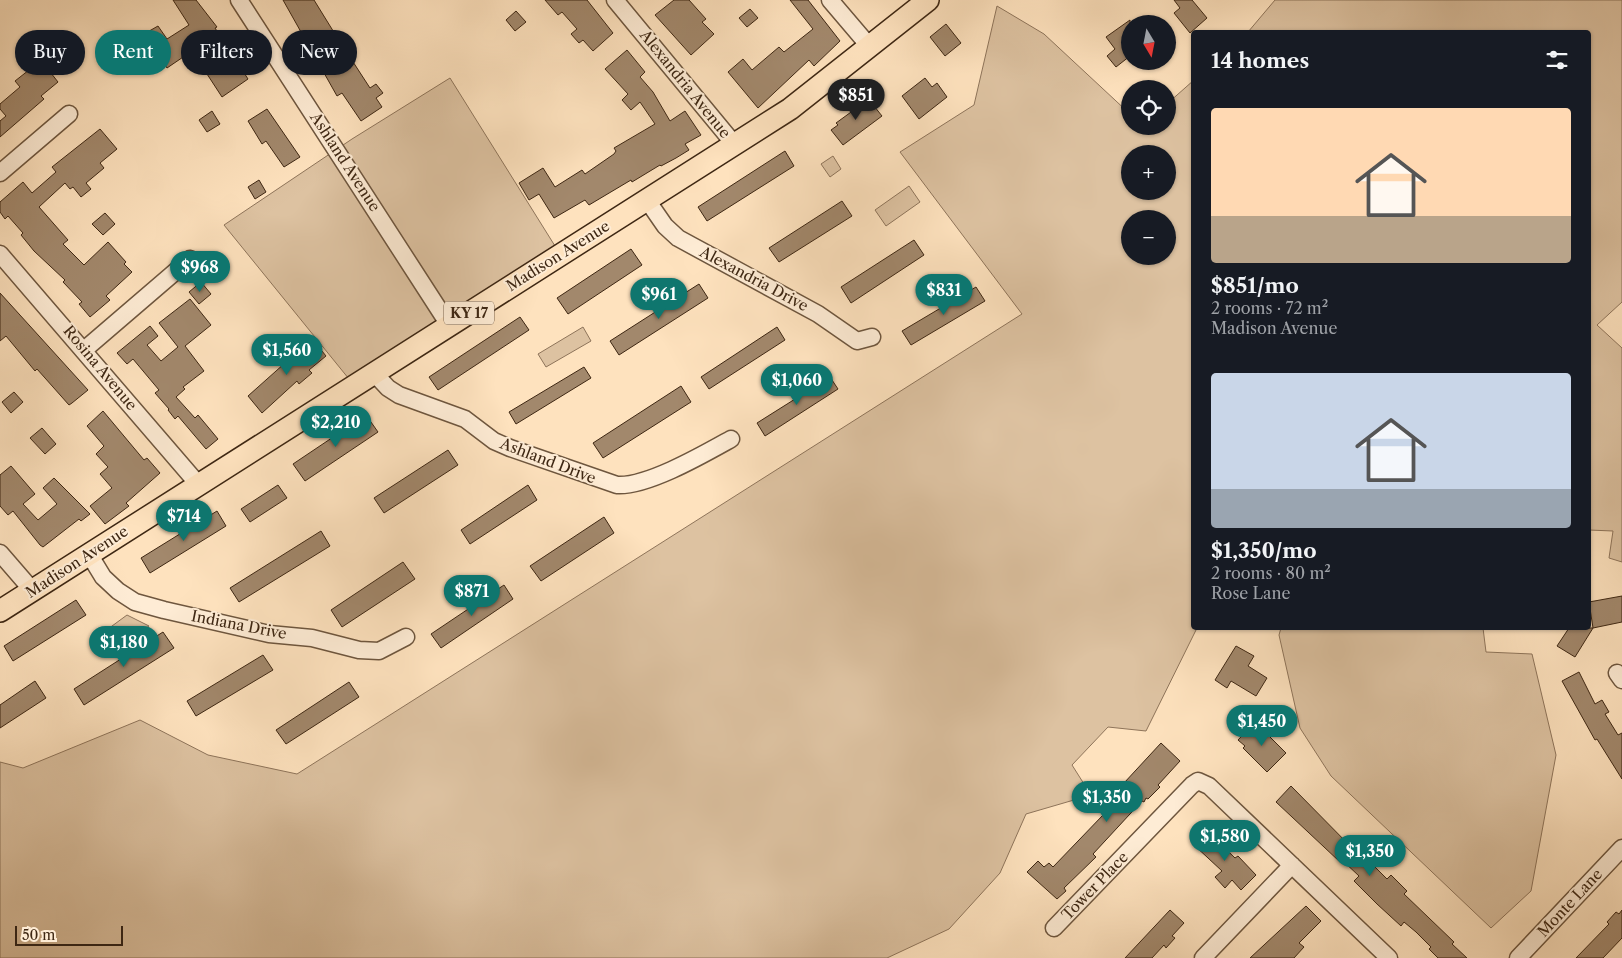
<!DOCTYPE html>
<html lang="en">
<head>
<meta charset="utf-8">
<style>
	:root { --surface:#171b24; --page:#242831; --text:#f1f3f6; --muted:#9ea1a6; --accent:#0f766e }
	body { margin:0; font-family:"Libre Caslon Text",serif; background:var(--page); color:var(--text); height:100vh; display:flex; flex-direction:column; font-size:19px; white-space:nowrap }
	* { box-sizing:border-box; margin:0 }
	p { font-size:16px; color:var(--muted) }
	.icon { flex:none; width:28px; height:28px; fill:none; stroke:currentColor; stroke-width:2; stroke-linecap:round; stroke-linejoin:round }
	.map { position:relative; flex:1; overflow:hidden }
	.panel { position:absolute; left:1191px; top:30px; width:400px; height:600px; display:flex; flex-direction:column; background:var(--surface); border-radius:5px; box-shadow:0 1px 4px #0004 }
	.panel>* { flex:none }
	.guide { position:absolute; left:15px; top:30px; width:475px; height:45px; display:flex; gap:10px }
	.needle { width:32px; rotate:170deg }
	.fabs { position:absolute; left:1121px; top:15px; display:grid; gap:10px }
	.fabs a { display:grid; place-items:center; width:55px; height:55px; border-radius:50%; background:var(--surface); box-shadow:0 1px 4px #0004; font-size:25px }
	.scale { position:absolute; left:15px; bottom:12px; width:108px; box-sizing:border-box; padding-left:5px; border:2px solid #3e2713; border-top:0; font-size:14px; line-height:18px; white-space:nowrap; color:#3e2713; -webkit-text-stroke:4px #feecd5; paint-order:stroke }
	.price { position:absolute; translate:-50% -42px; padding:0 11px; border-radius:18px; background:var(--accent); color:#fff; font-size:16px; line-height:32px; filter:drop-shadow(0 1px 2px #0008) }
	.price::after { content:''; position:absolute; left:50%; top:30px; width:15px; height:11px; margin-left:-8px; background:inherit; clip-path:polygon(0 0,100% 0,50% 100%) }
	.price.active { background:#222; color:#fff }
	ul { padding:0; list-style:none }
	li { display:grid; align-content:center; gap:10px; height:265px; padding:0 20px }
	li span { display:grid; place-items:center; height:155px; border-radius:5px; color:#555 }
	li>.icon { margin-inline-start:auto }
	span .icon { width:90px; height:90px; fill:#fffc; stroke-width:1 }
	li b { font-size:21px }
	h2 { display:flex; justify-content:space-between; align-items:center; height:60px; padding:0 20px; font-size:21px }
	.pill { padding:0 18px; border-radius:22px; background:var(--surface); box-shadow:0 1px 4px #0004; font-size:18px; line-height:45px }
	.pill.active { background:var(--accent); color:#fff }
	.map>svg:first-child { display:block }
	.green { fill:#ddc2a1; stroke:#8e745a; fill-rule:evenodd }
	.building { fill:#a2886c; stroke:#3e2713 }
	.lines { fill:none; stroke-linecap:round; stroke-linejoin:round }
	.minor-casing { stroke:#6e563e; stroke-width:19 }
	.major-casing { stroke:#3e2713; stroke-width:24 }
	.minor { stroke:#feecd5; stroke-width:16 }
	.major { stroke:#fee2be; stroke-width:21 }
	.labels { text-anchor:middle; stroke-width:4; stroke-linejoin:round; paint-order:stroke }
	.shield { fill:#feecd5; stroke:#78624d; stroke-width:1 }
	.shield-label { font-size:14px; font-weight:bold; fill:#3e2713 }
	.street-label { font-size:15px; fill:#3e2713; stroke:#feecd5 }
</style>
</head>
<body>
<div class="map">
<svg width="1622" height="958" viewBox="0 0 1622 958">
	<rect width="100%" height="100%" fill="#fee2be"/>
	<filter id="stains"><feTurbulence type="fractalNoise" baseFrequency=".004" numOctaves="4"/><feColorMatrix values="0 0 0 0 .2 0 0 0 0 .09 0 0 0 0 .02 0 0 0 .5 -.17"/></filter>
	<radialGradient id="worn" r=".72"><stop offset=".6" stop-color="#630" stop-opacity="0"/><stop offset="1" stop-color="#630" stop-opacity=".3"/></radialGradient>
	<path class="green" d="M1275,0H1622V302L1597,325L1622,348V562L1609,558L1613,531L1589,530V32H1248Z
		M997,6L1044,34L1130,114V126H1168V103L1194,80V628H1197L1146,731L1108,727L1072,765L1091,795L1026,814L1000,873L949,929L887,958H0V762L23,768L140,720L208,755L297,774L1022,314L900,152L974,105ZM1130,154H1168V191H1130ZM1130,219H1168V256H1130Z
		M450,78L555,246L349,379L224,225L352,139Z
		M833,156L841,169L830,177L821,164Z
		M909,186L920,202L886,226L875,210Z
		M583,327L591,341L546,367L538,354Z
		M127,615L149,626L104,656L93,640Z
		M1281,628H1483L1486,652L1532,654L1556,755L1531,891L1491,928L1331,776L1300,728L1279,635Z"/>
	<path class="building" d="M173,0H196L217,27L215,28L248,79L222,97L192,51L167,68L144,34L158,26L167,39L189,25Z
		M283,0H314L335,34L337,32L347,46L344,48L370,88L376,84L383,93L376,98L382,107L361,121L342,93L337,96Z
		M545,0H587L613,33L593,51L583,40L579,43L571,34L577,29L562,12L558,15Z
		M674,0H689L706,19L702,22L714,34L691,55L655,15Z
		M790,0H808L840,41L814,66L809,60L758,108L728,72L743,59L752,70L779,47L784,52L813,29Z
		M1174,0H1192L1207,18L1190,33L1174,13L1180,8Z
		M750,9L758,18L747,27L739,18Z
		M516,11L526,22L515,31L506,20Z
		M1130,20V56L1116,67L1107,56L1115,49L1106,37Z
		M946,24L961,43L945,56L930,37Z
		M627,50L645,72L640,77L653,92L670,121L685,111L701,135L685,144L689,150L676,158L661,166L660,165L632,182L631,180L589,205L585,200L554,218L539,194L529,200L519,183L543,168L555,187L582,170L585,174L614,154L616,151L614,148L655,124L640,102L631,110L622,100L628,94L605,69Z
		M36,54L58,82L41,96L44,99L0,137V121L6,116L0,109V104L20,87L15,81L29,70L24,63Z
		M925,78L932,87L937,83L947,97L919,119L902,96Z
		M866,96L882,116L843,145L831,130L838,125L836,123L858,107L856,104Z
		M267,109L300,157L284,167L266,141L262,144L248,121Z
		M212,111L220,124L207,132L199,120Z
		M100,129L117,149L100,163L104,168L86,183L91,189L81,197L73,187L70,189L65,183L39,207L68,240L63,244L84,265L108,242L126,262L124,264L132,272L106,296L110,300L90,317L79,304L82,302L63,282L65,280L34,251L21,235L23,233L8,216L5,219L0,212V202L23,182L32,193L56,172L52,167Z
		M785,151L794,166L707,221L698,207Z
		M259,180L266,192L255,199L248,187Z
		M842,201L852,216L779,262L769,248Z
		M105,213L115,224L103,235L92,224Z
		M914,240L924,255L851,303L841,287Z
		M631,249L642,265L568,314L557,298Z
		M201,282L211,294L199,304L189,292Z
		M699,284L708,298L619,355L610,341Z
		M976,287L985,301L911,345L902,331Z
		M0,293L88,390L72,403L69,405L37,369L35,371L6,336L0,341Z
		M190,299L211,325L185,346L204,371L183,387L185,389L176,397L195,418L198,415L218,439L206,449L178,416L175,419L168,410L169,409L155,393L159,390L133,359L127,364L117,353L150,326L158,336L147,345L161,361L178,347L159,323Z
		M520,317L529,330L438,390L429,377Z
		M777,327L785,340L709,389L701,377Z
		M313,340L326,356L309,370L312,373L299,384L297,381L262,413L248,396L285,363L282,360L293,351L296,354Z
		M584,367L591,378L516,424L509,412Z
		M830,377L838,389L765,436L757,423Z
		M681,386L691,402L603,458L593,443Z
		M14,392L23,402L11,413L2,402Z
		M103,411L144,460L147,458L160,473L126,503L129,506L105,524L90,506L112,488L100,474L108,467L96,454L104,446L87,426Z
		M366,415L378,432L305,481L293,464Z
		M42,428L56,444L45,454L30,438Z
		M448,450L458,465L384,513L374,498Z
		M11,466L35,494L23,504L38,520L57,504L43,488L54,478L90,514L81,521L79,519L43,547L40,545L13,511L8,515L0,506V475Z
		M278,485L287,498L250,522L241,509Z
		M528,485L537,500L470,544L461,530Z
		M217,511L226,526L150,573L141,558Z
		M604,517L614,533L541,581L530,566Z
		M321,531L330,546L239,602L230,588Z
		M403,562L415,579L342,627L331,610Z
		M504,585L513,599L441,648L431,634Z
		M1622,596V622L1593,628L1575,657L1557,646L1569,628H1593L1589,602Z
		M76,600L86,615L13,661L4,646Z
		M163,632L174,648L84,705L74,689Z
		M1236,646L1254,656L1248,666L1267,678L1256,696L1231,681L1227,688L1215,680Z
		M263,655L273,670L196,716L187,701Z
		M1579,672L1595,704L1602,700L1609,712L1605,714L1618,735L1622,733V779L1597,739L1595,740L1562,681Z
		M35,681L46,698L0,728V705Z
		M349,682L359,697L286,744L276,730Z
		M1255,722L1286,753L1267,772L1243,748L1245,746L1238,740Z
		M1161,743L1180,761L1158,785L1160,787L1148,799L1146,798L1144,802L1142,801L1093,854L1096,857L1064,888L1066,891L1057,899L1027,872L1038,861L1044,867L1049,863L1053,867L1129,788L1124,783Z
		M1291,786L1358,854L1360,852L1387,879L1391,875L1407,891L1404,894L1454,942L1452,944L1467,958H1438L1429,949L1431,947L1416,932L1404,922L1401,926L1377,904L1354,881L1359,876L1342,860L1340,862L1276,802Z
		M1207,831L1235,858L1238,856L1256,875L1241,890L1232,880L1225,888L1215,877L1222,871L1194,845Z
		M1306,906L1321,921L1299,943L1304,947L1294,958H1250Z
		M1170,910L1184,923L1172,936L1175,938L1166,948L1164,945L1152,958H1125Z
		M1622,910V938L1603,958H1576L1609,924L1607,922L1616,912L1619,914Z"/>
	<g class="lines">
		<defs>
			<path id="minor" d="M239,0L449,325
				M615,0L735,145
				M830,0L870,47
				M0,173L69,114
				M647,200L665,226L678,238L818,314L857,341L872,337
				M0,254L198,484
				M84,350L190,259
				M374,373L388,388L399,395L465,419L494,441L510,448L617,485C647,487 704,454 731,439
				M0,553L32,590
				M89,554L103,577L118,591L135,602L164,610L269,634L312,638L359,650L379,651L406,637
				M1617,673L1622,680
				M1054,928L1192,785L1198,781L1209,786L1389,958
				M1203,958L1292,865
				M1518,958L1622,848"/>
			<path id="major" d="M0,611L790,109L928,0"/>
		</defs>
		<use href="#minor" class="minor-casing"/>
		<use href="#major" class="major-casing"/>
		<use href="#minor" class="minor"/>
		<use href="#major" class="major"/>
	</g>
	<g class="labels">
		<rect class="shield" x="444" y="301.5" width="50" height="23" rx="4"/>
		<g class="shield-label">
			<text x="469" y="318">KY 17</text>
		</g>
		<g class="street-label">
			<text transform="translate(685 84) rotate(51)" y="5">Alexandria Avenue</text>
			<text transform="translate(345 162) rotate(57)" y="5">Ashland Avenue</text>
			<text transform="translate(558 256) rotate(-32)" y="5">Madison Avenue</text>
			<text transform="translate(754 279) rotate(28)" y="5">Alexandria Drive</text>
			<text transform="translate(100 368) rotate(50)" y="5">Rosina Avenue</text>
			<text transform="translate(548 461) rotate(21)" y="5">Ashland Drive</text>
			<text transform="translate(77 562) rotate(-33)" y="5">Madison Avenue</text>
			<text transform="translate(239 625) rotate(11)" y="5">Indiana Drive</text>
			<text transform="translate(1095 886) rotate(-46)" y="5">Tower Place</text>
			<text transform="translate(1570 903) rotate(-47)" y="5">Monte Lane</text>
		</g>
	</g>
	<rect width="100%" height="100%" filter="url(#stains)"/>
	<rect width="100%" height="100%" fill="url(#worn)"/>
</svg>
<div class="fabs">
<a><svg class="needle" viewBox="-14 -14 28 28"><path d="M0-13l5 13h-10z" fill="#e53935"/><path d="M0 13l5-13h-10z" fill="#9ea1a6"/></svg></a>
<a><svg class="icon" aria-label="locate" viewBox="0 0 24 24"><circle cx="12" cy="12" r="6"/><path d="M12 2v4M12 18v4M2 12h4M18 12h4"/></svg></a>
<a>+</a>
<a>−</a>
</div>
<div class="scale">50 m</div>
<b class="price active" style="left:856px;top:121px">$851</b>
<b class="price" style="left:200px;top:293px">$968</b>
<b class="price" style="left:944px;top:316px">$831</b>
<b class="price" style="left:659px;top:320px">$961</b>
<b class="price" style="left:287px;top:376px">$1,560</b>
<b class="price" style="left:797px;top:406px">$1,060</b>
<b class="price" style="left:336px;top:448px">$2,210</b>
<b class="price" style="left:184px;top:542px">$714</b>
<b class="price" style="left:472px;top:617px">$871</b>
<b class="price" style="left:124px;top:668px">$1,180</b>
<b class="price" style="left:1262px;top:747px">$1,450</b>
<b class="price" style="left:1107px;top:823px">$1,350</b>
<b class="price" style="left:1225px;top:862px">$1,580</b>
<b class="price" style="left:1370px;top:877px">$1,350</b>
<div class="guide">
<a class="pill">Buy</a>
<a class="pill active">Rent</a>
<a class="pill">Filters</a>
<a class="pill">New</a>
</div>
<section class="panel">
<h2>14 homes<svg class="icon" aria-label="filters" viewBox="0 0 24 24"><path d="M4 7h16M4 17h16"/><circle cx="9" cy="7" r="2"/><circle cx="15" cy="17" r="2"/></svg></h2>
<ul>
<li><span style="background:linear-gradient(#ffd9b3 70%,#b9a48a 0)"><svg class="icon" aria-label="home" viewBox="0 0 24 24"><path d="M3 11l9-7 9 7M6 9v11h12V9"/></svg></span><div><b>$851/mo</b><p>2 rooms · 72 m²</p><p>Madison Avenue</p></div></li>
<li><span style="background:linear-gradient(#c9d6e8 75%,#9aa5b1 0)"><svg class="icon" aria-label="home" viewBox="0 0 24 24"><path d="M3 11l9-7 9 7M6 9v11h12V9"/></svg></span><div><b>$1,350/mo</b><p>2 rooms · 80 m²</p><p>Rose Lane</p></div></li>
</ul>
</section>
</div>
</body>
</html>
